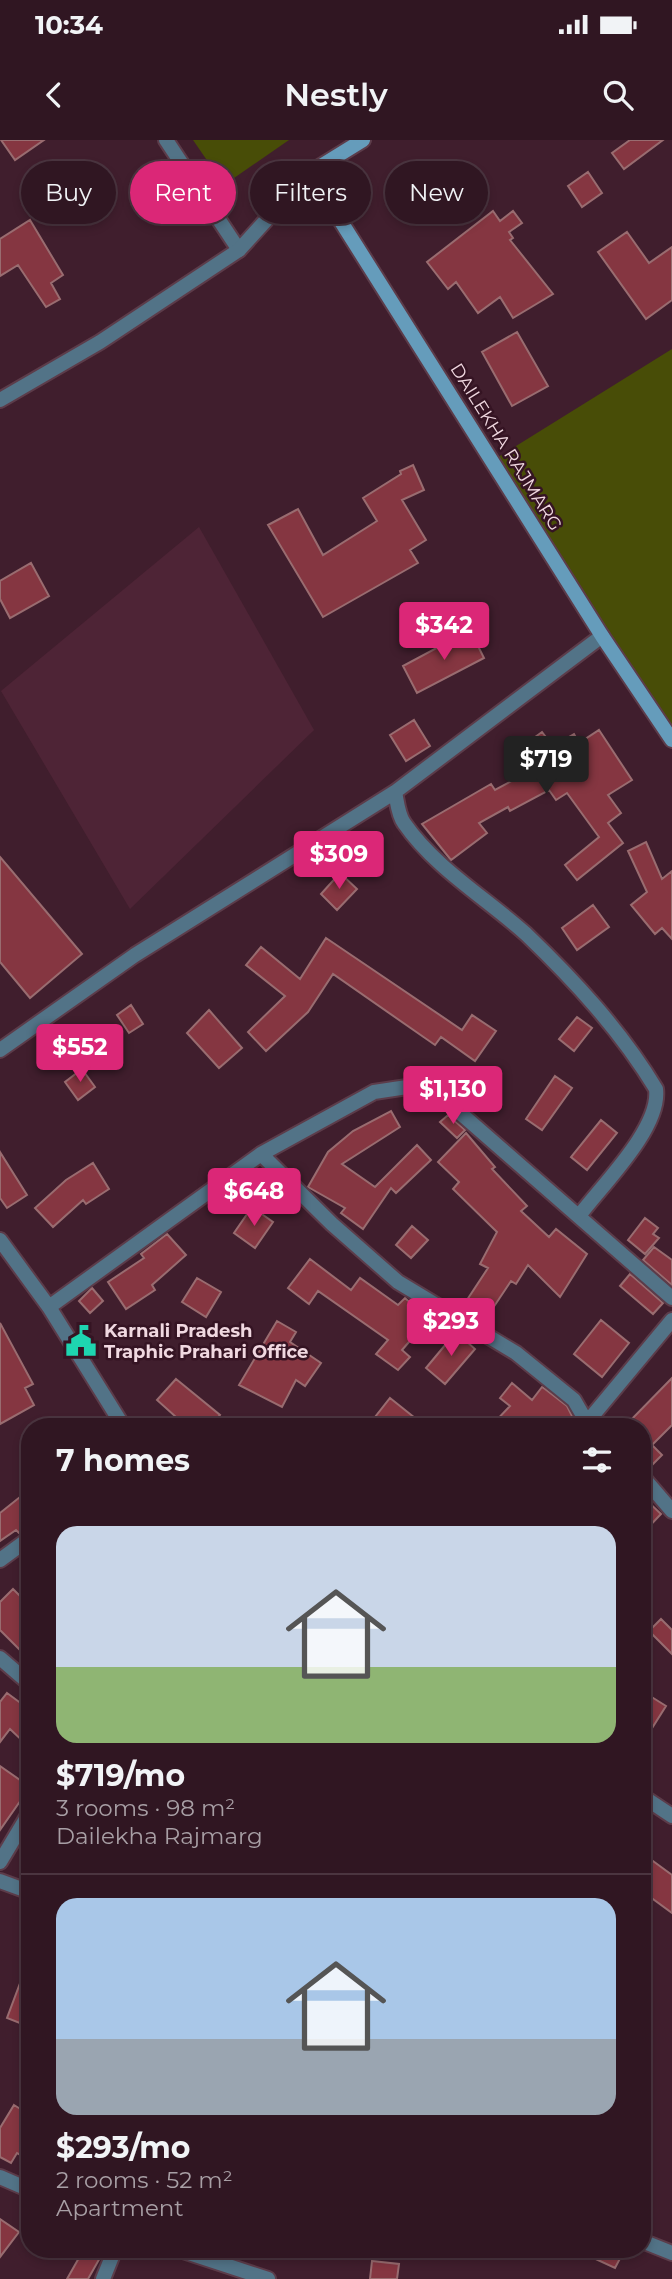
<!DOCTYPE html>
<html lang="en">
<head>
<meta charset="utf-8">
<style>
	:root { --surface:#301622; --page:#3c232f; --text:#f1f3f6; --muted:#a89fa5; --line:#4b3540; --accent:#db2777 }
	body { margin:0; font-family:Montserrat,sans-serif; background:var(--page); color:var(--text); height:100vh; display:flex; flex-direction:column; font-size:26px; white-space:nowrap }
	* { box-sizing:border-box; margin:0 }
	p { font-size:23px; color:var(--muted) }
	.icon { flex:none; width:38px; height:38px; fill:none; stroke:currentColor; stroke-width:2; stroke-linecap:round; stroke-linejoin:round }
	.map { position:relative; flex:1; overflow:hidden }
	.panel { position:absolute; left:21px; top:1278px; width:630px; height:840px; display:flex; flex-direction:column; background:var(--surface); border-radius:28px; box-shadow:0 4px 10px #0003,0 0 0 2px var(--line) }
	.panel>* { flex:none }
	.banner { position:absolute; left:21px; top:21px; width:630px; height:63px; display:flex; gap:14px }
	.price { position:absolute; translate:-50% -60px; padding:0 16px; border-radius:7px; background:var(--accent); color:#fff; font-size:23px; line-height:46px; filter:drop-shadow(0 2px 4px #0008) }
	.price::after { content:''; position:absolute; left:50%; top:42px; width:21px; height:16px; margin-left:-10px; background:inherit; clip-path:polygon(0 0,100% 0,50% 100%) }
	.price.current { background:#222; color:#fff }
	ul { padding:0; list-style:none }
	li { display:grid; align-content:center; gap:14px; height:371px; padding:0 35px }
	li+li { border-top:2px solid var(--line) }
	li span { display:grid; place-items:center; height:217px; border-radius:21px; color:#555 }
	li>.icon { margin-inline-start:auto }
	span .icon { width:126px; height:126px; fill:#fffc; stroke-width:1 }
	li b { font-size:30px }
	h2 { display:flex; justify-content:space-between; align-items:center; height:84px; padding:0 35px; font-size:30px }
	.pill { padding:0 24px; border-radius:32px; background:var(--surface); box-shadow:0 4px 10px #0003,0 0 0 2px var(--line); font-size:24px; line-height:63px }
	.pill.current { background:var(--accent); color:#fff }
	.status { display:flex; justify-content:space-between; align-items:center; height:49px; padding:0 35px; background:var(--surface); direction:ltr }
	.status svg { height:19px; fill:currentColor }
	header { display:flex; justify-content:space-between; align-items:center; height:91px; padding:0 35px; background:var(--surface); font-size:32px; font-weight:600 }
	.map>svg:first-child { display:block }
	.built { fill:#4e2436 }
	.green { fill:#484d07 }
	.building { fill:#853641; stroke:#996c70; stroke-width:2 }
	.lines { fill:none; stroke-linecap:round; stroke-linejoin:round }
	.minor-casing { stroke:#5c3c4a; stroke-width:18 }
	.tertiary-casing { stroke:#5c3c4a; stroke-width:18 }
	.secondary-casing { stroke:#5c3c4a; stroke-width:18 }
	.minor { stroke:#527387; stroke-width:14 }
	.tertiary { stroke:#527387; stroke-width:14 }
	.secondary { stroke:#659cbb; stroke-width:14 }
	.labels { text-anchor:middle; stroke-width:5; stroke-linejoin:round; paint-order:stroke }
	.street-label { font-size:18px; fill:#f0d8e0; stroke:#351423 }
	.poi-label { font-size:18px; font-weight:bold; fill:#f0d8e0; stroke:#351423; text-anchor:start }
</style>
</head>
<body>
<div class="status"><b>10:34</b><svg viewBox="0 0 49 12"><path d="M0 12V9h3v3zM5 12V6h3v6zM10 12V3h3v9zM15 12V0h3v12zM26 1h20v11H26zM47 4h2v5h-2z"/></svg></div>
<header><svg class="icon" aria-label="back" viewBox="0 0 24 24"><path d="M15 5l-7 7 7 7"/></svg>Nestly<svg class="icon" aria-label="search" viewBox="0 0 24 24"><circle cx="10" cy="10" r="6"/><path d="M15 15l6 6"/></svg></header>
<div class="map">
<svg width="672" height="2139" viewBox="0 0 672 2139">
	<rect width="100%" height="100%" fill="#401e2d"/>
	<path class="built" d="M199,387L314,590L130,769L1,551Z"/>
	<path class="green" d="M193,0H289L224,45Z
		M672,209V606L495,319Z"/>
	<path class="building" d="M1,0H44L15,20Z
		M630,0H663L624,29L612,13Z
		M588,32L602,53L582,67L568,46Z
		M493,71L500,81L513,71L522,83L509,92L513,98L510,100L553,154L513,178L500,157L478,173L456,142L448,149L427,122Z
		M30,80L63,135L51,143L60,159L46,167L18,125L0,136V99Z
		M627,92L649,123L672,107V160L646,179L598,112Z
		M517,192L548,246L512,266L482,212Z
		M413,325L424,350L402,360L426,400L410,410L418,423L323,477L268,385L298,369L323,415L377,381L363,358L401,334L400,331Z
		M31,423L49,456L10,478L0,459V441Z
		M470,490L484,518L417,553L403,526Z
		M414,580L430,606L406,621L390,595Z
		M599,590L632,640L608,655L621,673L608,683L623,703L577,740L565,725L599,697L567,653L556,660L549,650L510,671L508,667L479,683L487,693L451,720L422,684L491,644L495,650L532,630L517,610L542,592L553,606L574,594L579,603Z
		M646,702L662,739L672,731V799L662,788L655,794L631,765L647,752L628,711Z
		M0,717L82,814L30,858L0,822Z
		M340,733L357,749L337,770L321,754Z
		M593,765L609,787L577,810L562,788Z
		M326,798L462,890L472,875L496,891L475,921L441,897L435,905L333,834L308,872L266,911L248,892L285,856L246,825L261,807L300,839Z
		M131,865L143,884L129,893L117,875Z
		M209,870L242,908L219,928L187,893Z
		M577,877L592,888L574,911L559,899Z
		M82,929L95,947L78,960L65,942Z
		M555,936L572,948L542,990L526,979Z
		M391,971L400,987L342,1024L375,1047L417,1005L431,1020L396,1053L391,1048L363,1089L341,1073L345,1068L308,1047L328,1012L353,991Z
		M448,975L465,990L457,998L440,982Z
		M601,980L617,993L587,1030L571,1017Z
		M466,993L495,1027L492,1029L527,1066L521,1071L549,1097L556,1089L587,1114L560,1157L528,1125L516,1144L511,1141L487,1177L465,1163L488,1128L480,1124L497,1092L453,1049L459,1042L438,1022Z
		M0,1012L27,1055L7,1068L0,1058Z
		M93,1023L109,1049L86,1064L83,1060L53,1087L35,1068L66,1040Z
		M252,1067L273,1082L255,1108L234,1093Z
		M645,1078L658,1088L653,1094L659,1098L645,1114L628,1100Z
		M412,1086L428,1100L411,1118L396,1105Z
		M167,1094L186,1115L152,1145L155,1150L126,1169L108,1142L144,1118L141,1114Z
		M654,1107L672,1120V1145L643,1120Z
		M310,1119L351,1150L360,1138L398,1165L405,1158L429,1179L402,1210L410,1217L398,1230L376,1214L388,1200L318,1151L309,1164L288,1148Z
		M630,1134L663,1163L653,1174L620,1146Z
		M197,1138L221,1152L206,1177L182,1162Z
		M92,1148L103,1161L90,1173L79,1161Z
		M601,1180L629,1203L602,1237L574,1214Z
		M277,1181L296,1192L290,1202L321,1223L305,1246L296,1240L282,1267L239,1245Z
		M0,1183L33,1244L25,1248L34,1265L0,1284Z
		M456,1192L475,1209L445,1244L426,1228Z
		M672,1238V1285L652,1305L662,1315L648,1329L642,1327V1286H625Z
		M176,1239L220,1275L211,1286H186L157,1260Z
		M512,1243L532,1260L542,1247L545,1249L567,1266L572,1276L567,1286L560,1280L555,1286H491L510,1266L500,1258Z
		M390,1258L425,1286H368Z
		M30,1349V1387L20,1394L16,1390L0,1401V1373Z
		M642,1356L661,1374L642,1394Z
		M13,1449L30,1466V1520L0,1490V1462Z
		M661,1479L672,1490V1514L649,1491Z
		M642,1551L666,1566L642,1604Z
		M7,1553L30,1570V1608L10,1589L0,1602V1562Z
		M0,1626L30,1647L0,1690Z
		M642,1713L672,1735V1773L642,1751Z
		M28,1822H30V1887L7,1878Z
		M14,1965L30,1975V2020L17,2013L11,2023L0,2017V1988Z
		M0,2079L19,2092L0,2117Z
		M84,2109H105L88,2139H67Z
		M574,2109H625L615,2128Z
		M372,2121L399,2124L397,2139H370Z"/>
	<g class="lines">
		<defs>
			<path id="minor" d="M166,0L239,110
				M395,652C397,661 398,675 404,683C435,728 486,758 526,794C575,841 621,891 656,949C661,988 602,1045 579,1076
				M0,910L135,815L395,652L602,496
				M261,1014L332,1084L398,1142L516,1213L574,1260L589,1286
				M0,1100L49,1167L123,1286
				M49,1167L261,1014L374,952L427,944L672,1158
				M584,1286L672,1180
				M642,1336L672,1371
				M0,1420L30,1398
				M0,1518L30,1544
				M642,1656L672,1676
				M0,1722L30,1672
				M0,1741L30,1752
				M0,2037L30,2050
				M642,2101L672,2113
				M177,2109L268,2139
				M103,2139L115,2109"/>
			<path id="tertiary" d="M0,260L100,202L239,110L308,34"/>
			<path id="secondary" d="M363,0L308,34L335,72L602,496L672,600"/>
		</defs>
		<use href="#minor" class="minor-casing"/>
		<use href="#tertiary" class="tertiary-casing"/>
		<use href="#secondary" class="secondary-casing"/>
		<use href="#minor" class="minor"/>
		<use href="#tertiary" class="tertiary"/>
		<use href="#secondary" class="secondary"/>
	</g>
	<defs>
		<symbol id="civic-bare" viewBox="-9 -9 18 18"><path d="M-.6-6.5H3V-4.5H.6V-3L4-1V1h2V6H-6V1h2V-1L-.6-3ZM-1.2 2.5V6h2.4V2.5Z" fill="#1ed5b0" stroke="#351423" stroke-width="2.5" paint-order="stroke"/></symbol>
	</defs>
	<g fill-rule="evenodd">
		<use href="#civic-bare" x="59" y="1179" width="44" height="44"/>
	</g>
	<g class="labels">
		<g class="street-label">
			<text transform="translate(506 307) rotate(58)" y="6">DAILEKHA RAJMARG</text>
		</g>
		<g class="poi-label">
			<text x="104" y="1197">Karnali Pradesh<tspan x="104" dy="21">Traphic Prahari Office</tspan></text>
		</g>
	</g>
</svg>
<b class="price" style="left:444px;top:522px">$342</b>
<b class="price current" style="left:546px;top:656px">$719</b>
<b class="price" style="left:339px;top:751px">$309</b>
<b class="price" style="left:80px;top:944px">$552</b>
<b class="price" style="left:453px;top:986px">$1,130</b>
<b class="price" style="left:254px;top:1088px">$648</b>
<b class="price" style="left:451px;top:1218px">$293</b>
<div class="banner">
<a class="pill">Buy</a>
<a class="pill current">Rent</a>
<a class="pill">Filters</a>
<a class="pill">New</a>
</div>
<section class="panel">
<h2>7 homes<svg class="icon" aria-label="filters" viewBox="0 0 24 24"><path d="M4 7h16M4 17h16"/><circle cx="9" cy="7" r="2"/><circle cx="15" cy="17" r="2"/></svg></h2>
<ul>
<li><span style="background:linear-gradient(#c9d6e8 65%,#8fb573 0)"><svg class="icon" aria-label="home" viewBox="0 0 24 24"><path d="M3 11l9-7 9 7M6 9v11h12V9"/></svg></span><div><b>$719/mo</b><p>3 rooms · 98 m²</p><p>Dailekha Rajmarg</p></div></li>
<li><span style="background:linear-gradient(#a9c7e8 65%,#9aa5b1 0)"><svg class="icon" aria-label="home" viewBox="0 0 24 24"><path d="M3 11l9-7 9 7M6 9v11h12V9"/></svg></span><div><b>$293/mo</b><p>2 rooms · 52 m²</p><p>Apartment</p></div></li>
</ul>
</section>
</div>
</body>
</html>
